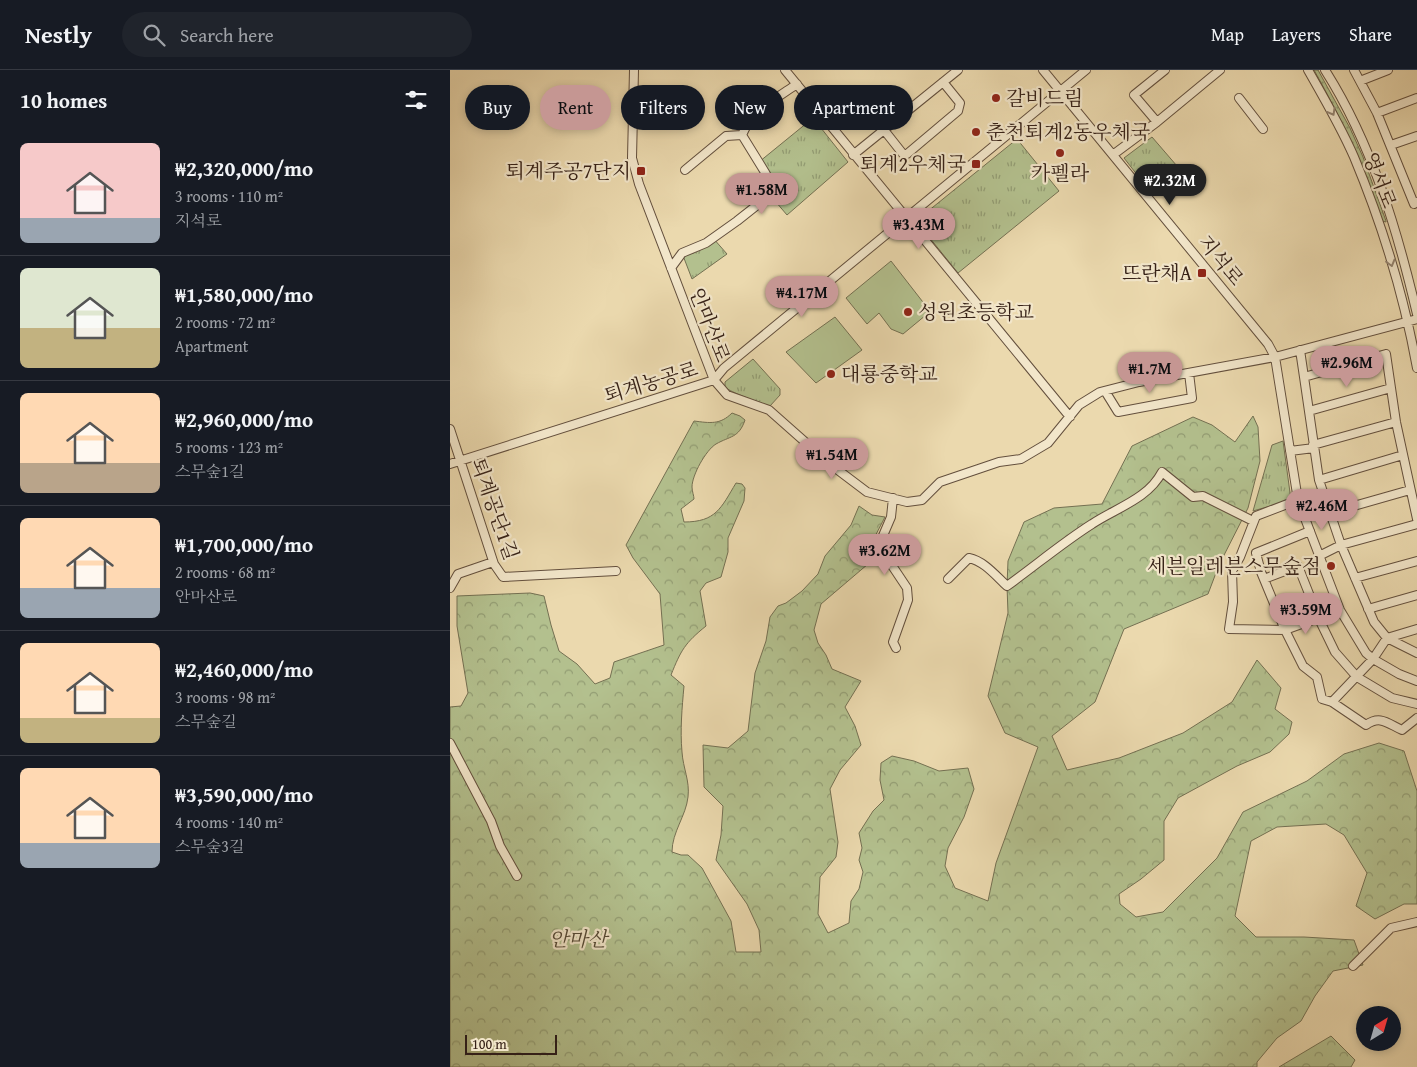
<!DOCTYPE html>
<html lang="en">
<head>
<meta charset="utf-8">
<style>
	:root { --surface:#171b24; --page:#20242c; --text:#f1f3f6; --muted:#9ea1a6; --line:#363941; --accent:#c59692 }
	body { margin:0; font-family:"Gentium Book Plus","Noto Serif KR",serif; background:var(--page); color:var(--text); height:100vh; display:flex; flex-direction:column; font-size:19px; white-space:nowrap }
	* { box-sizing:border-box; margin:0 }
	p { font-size:16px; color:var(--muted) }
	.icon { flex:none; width:28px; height:28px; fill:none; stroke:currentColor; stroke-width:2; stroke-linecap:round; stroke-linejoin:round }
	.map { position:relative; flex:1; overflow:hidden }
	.panel { display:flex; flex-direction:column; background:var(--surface); width:450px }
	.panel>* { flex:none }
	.banner { position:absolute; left:15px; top:15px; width:475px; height:45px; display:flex; gap:10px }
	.needle { width:32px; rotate:37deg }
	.fabs { position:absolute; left:906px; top:936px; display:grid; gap:10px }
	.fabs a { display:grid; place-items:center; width:45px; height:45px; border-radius:50%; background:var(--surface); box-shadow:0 2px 8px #0003; font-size:25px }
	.scale { position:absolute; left:15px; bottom:12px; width:92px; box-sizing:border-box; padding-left:5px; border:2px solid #362117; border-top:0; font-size:14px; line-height:18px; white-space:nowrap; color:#362117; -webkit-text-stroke:4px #f2e6ca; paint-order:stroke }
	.price { position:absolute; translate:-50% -42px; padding:0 11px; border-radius:18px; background:var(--accent); color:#111; font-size:16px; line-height:32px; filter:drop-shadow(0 1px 2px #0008) }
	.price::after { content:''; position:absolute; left:50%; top:30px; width:15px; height:11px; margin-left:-8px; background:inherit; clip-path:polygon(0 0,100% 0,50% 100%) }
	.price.selected { background:#222; color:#fff }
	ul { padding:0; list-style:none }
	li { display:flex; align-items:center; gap:15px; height:125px; padding:0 20px }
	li+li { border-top:1px solid var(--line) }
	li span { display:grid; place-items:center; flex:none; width:140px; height:100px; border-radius:8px; color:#555 }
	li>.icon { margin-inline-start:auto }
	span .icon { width:60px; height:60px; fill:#fffc; stroke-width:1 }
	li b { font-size:21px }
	h2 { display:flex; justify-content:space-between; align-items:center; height:60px; padding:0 20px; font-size:21px }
	.pill { padding:0 18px; border-radius:22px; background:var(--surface); box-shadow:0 2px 8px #0003; font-size:18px; line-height:45px }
	.pill.selected { background:var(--accent); color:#111 }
	header { display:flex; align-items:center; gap:30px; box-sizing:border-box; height:70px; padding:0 25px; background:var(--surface); border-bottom:1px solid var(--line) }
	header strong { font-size:24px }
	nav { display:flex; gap:28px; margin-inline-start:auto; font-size:18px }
	.search { width:350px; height:45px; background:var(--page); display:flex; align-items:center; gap:12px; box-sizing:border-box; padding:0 18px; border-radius:28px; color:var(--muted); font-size:19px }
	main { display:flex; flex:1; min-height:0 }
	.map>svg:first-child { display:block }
	.grass { fill:url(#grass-dots); stroke:#747052 }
	.forest { fill:url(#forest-crowns); stroke:#747052 }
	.park { fill:url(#park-tufts); stroke:#747052 }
	.garden { fill:#b3c08e; stroke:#747052 }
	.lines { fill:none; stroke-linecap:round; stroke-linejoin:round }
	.minor-casing { stroke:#634f3d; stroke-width:10 }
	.minor { stroke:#f2e6ca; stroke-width:8 }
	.oneway { stroke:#948470 }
	.poi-dot { fill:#8f2418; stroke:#f2e6ca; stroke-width:2 }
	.labels { text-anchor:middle; stroke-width:4.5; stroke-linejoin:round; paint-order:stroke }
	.poi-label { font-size:20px; fill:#362117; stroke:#f2e6ca; text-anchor:start }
	.street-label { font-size:20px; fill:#362117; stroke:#f2e6ca }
	.park-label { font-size:20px; font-style:italic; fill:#554935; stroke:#f2e6ca }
</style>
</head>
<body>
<header>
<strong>Nestly</strong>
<div class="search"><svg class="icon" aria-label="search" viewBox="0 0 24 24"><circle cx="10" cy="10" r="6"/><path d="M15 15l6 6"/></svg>Search here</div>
<nav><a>Map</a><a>Layers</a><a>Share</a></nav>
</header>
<main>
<section class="panel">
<h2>10 homes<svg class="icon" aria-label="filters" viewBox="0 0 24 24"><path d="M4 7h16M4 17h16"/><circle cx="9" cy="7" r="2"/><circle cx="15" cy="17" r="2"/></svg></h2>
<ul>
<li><span style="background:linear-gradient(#f6c9c9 75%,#9aa5b1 0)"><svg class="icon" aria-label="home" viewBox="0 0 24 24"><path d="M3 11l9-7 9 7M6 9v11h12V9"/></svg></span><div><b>₩2,320,000/mo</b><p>3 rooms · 110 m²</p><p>지석로</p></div></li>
<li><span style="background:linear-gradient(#dfe7d0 60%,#c2b280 0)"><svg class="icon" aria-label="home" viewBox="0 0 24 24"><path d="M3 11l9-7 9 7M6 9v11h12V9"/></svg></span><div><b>₩1,580,000/mo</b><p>2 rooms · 72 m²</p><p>Apartment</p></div></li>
<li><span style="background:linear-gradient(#ffd9b3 70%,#b9a48a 0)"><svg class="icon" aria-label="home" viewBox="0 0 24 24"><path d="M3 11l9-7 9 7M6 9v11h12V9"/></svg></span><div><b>₩2,960,000/mo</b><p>5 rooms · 123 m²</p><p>스무숲1길</p></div></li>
<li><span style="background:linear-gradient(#ffd9b3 70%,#9aa5b1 0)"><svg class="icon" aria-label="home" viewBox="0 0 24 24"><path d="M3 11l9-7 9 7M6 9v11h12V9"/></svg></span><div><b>₩1,700,000/mo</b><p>2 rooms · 68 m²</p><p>안마산로</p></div></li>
<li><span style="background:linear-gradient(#ffd9b3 75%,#c2b280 0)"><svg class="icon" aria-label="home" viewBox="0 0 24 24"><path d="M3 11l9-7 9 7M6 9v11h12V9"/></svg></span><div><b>₩2,460,000/mo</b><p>3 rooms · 98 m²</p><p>스무숲길</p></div></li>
<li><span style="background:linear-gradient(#ffd9b3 75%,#9aa5b1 0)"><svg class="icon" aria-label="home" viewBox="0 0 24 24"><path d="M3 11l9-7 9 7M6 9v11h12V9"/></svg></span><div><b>₩3,590,000/mo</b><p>4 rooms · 140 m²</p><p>스무숲3길</p></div></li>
</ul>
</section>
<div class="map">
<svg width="967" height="997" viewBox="0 0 967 997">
	<defs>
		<pattern id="grass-dots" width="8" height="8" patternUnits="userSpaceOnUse" patternTransform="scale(1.25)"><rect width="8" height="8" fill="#b3c08e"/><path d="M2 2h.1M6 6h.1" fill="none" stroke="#929c73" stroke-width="1.8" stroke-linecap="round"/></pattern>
		<pattern id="forest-crowns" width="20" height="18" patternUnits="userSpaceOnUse" patternTransform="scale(1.25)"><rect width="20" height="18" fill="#b3c08e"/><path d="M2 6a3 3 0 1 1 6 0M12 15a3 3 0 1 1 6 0" fill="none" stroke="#929c73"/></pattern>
		<pattern id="park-tufts" width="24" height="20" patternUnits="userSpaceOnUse" patternTransform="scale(1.25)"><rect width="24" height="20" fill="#b3c08e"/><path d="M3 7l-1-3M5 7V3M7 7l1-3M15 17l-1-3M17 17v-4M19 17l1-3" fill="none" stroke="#929c73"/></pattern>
	</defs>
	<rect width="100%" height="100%" fill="#ebd9ae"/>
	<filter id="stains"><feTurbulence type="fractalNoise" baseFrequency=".004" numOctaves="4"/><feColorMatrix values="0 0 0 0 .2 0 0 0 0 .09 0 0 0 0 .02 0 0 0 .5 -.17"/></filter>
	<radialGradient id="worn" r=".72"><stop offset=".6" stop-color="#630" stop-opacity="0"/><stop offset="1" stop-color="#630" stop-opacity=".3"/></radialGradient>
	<path class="grass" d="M864,0H868L900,58L913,87L936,151V152L932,151C914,96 892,50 864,0Z"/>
	<path class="forest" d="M282,343L290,346L295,350C289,368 280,366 266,374C256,380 242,405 242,417C242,421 244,426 244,429L231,439L234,452C266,452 271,438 286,413L292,414L295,418L294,431L278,468V482L271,507L256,513L250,521L256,556C235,573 231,580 221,605L234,616C232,638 230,660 232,682C233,698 240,711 238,727C236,746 222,762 222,782L231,785H238L252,798L281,851L286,882H311L309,860L297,834L266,790L271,765L273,736L254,717L253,675L278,678L298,661L305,603L316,571L320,547L328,536L336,533L352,521L368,504L375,486L401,455L409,436L422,445L435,447L420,476L418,494L371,534L364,560L368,573L376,585L382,599L411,611L395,637L405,656L411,675L390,700L380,719L388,772L386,787L370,807L368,844L378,863L399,853L401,831L409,819L413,802L409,790L412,778L409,763L423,741L434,730L430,710L431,693L442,686L464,691L489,701L518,698L524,719L514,747L498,778L495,796L505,818L538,831L546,793L588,677L555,663L538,626L558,543L557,516L558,491L574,452L604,438L652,434L682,376L743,347L762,355L785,372L803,346L808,357L810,391L798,438L769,495L758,524L674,559L645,632L602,666L617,700L669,688L733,663L782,632L807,590L831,618L825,639L842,652L839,664L820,682L787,696L728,728L714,751V790L691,809L669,824L670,834L686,847L713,842L767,788L793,742L857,711L894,684L929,673L954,681L967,721V834H954L925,849L906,836L917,803L894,765L876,754L827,757L801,771L785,846L806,867H854L904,870L913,895L883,901L865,926L851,951L827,968L807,992V997H0V637L11,636L18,623L7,556V526L80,523L94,526L101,555L109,581L127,594L145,614L160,608L164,592L214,575L210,524L183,488L176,475L244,351C260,353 270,355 282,343Z
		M881,966L905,990L901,997H829Z"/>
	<path class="park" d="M363,48L398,92L337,145L320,125L309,92Z
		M702,67L727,96L699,120L674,88Z
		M567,69L609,121L508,203L471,157L472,146Z
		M263,168L277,184L242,209L232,183Z
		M303,289L330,319V325L320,336C313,334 279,322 275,317V312Z
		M833,371L841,430L803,441L822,375Z"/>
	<path class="garden" d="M441,191L476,236V245L453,264L441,259L429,243L417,254L396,228Z
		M385,247L412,280L366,313L336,282Z"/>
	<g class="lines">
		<defs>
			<path id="minor" d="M184,0L182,88L189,114L264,310L277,325L319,340L380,394L417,422L457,432L472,430L490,412L549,392L571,389L598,373L629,335L650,322L689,312L825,287L967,249
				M335,0L620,347
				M593,0L818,274L825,287L848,430L890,540L916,583L923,589L949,604L967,611
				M858,0C874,28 891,57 904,87C932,154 954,226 967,298
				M875,0C922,74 947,159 967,244
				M904,0L927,43L964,134L967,132
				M910,11L938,0
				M789,28L813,59
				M927,43L967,28
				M707,52L684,25L715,0
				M434,60L453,84H457L508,41L510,33L493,12
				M941,75L967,66
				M664,84L707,52L770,0
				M403,85L508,0
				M235,100L276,66L292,65C301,42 327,28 347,14
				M221,198L232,183L256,173L287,151L320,125L316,104L292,65
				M850,280L854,307
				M655,321L668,342L742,328L739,303
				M859,341L941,318
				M0,359L44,494L53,507L166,501
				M863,375L946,352
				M840,381L864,378
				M0,394L264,310L274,298L636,0
				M869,410L953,385
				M443,428L441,447L432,468L431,479L457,518L458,530L443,572L446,578
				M848,430L806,446L790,487L782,501L783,532L779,559L835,560L890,540
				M879,443L960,420
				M967,449L946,352L936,284L854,307L869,410L891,475L924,552L937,568L967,583
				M860,461L806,483L811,502L835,560L853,596L867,607L872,629L882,632L916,655C930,645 937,653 952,660L967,648
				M869,486L891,475L967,454
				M905,508L967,491
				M498,509L519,488C534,491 546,506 557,516C585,496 612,473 642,454C666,438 698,429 712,402L743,427L753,426L803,451
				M814,509L848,496L869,549L885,582L907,607L942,628L967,634
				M0,518L8,504L43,492
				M918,539L967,525
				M882,632L923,589L937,568L967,559
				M0,673L41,751L50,776L67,806
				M903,896L941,858L967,852"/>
		</defs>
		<use href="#minor" class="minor-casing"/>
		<use href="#minor" class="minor"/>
	</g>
	<defs><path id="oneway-chevron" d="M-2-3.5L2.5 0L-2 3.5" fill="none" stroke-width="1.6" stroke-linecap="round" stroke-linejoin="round" transform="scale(1.25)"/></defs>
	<g class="oneway">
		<use href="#oneway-chevron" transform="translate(882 42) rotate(61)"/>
		<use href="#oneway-chevron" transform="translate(941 193) rotate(75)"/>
	</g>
	<g class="poi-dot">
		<circle cx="546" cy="28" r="5"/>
		<circle cx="526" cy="62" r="5"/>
		<circle cx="610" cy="83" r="5"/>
		<rect x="521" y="89" width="10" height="10" rx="2.5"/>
		<rect x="186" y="96" width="10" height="10" rx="2.5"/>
		<rect x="747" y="198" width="10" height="10" rx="2.5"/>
		<circle cx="458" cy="242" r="5"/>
		<circle cx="381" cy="304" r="5"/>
		<circle cx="881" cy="496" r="5"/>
	</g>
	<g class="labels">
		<g class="poi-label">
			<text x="556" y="35">갈비드림</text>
			<text x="536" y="69">춘천퇴계2동우체국</text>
			<text x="516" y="101" text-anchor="end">퇴계2우체국</text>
			<text x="181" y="108" text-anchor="end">퇴계주공7단지</text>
			<text x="610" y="110" text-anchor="middle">카펠라</text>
			<text x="742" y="210" text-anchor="end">뜨란채A</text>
			<text x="468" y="249">성원초등학교</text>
			<text x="391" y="311">대룡중학교</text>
			<text x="871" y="503" text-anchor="end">세븐일레븐스무숲점</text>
		</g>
		<g class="street-label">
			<text transform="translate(930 110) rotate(69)" y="7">영서로</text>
			<text transform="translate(771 190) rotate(51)" y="7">지석로</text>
			<text transform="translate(260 255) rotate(69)" y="7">안마산로</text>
			<text transform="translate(201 312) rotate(-17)" y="7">퇴계농공로</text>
			<text transform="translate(45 439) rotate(71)" y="7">퇴계공단1길</text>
		</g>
		<g class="park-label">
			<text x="128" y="876">안마산</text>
		</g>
	</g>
	<rect width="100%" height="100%" filter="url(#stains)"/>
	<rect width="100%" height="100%" fill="url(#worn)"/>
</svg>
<div class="fabs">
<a><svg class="needle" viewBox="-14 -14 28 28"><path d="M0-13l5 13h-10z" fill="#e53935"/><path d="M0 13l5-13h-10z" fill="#9ea1a6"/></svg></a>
</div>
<div class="scale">100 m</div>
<b class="price selected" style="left:720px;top:136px">₩2.32M</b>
<b class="price" style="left:312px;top:145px">₩1.58M</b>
<b class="price" style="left:469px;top:180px">₩3.43M</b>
<b class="price" style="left:352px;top:248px">₩4.17M</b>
<b class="price" style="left:897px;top:318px">₩2.96M</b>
<b class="price" style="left:700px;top:324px">₩1.7M</b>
<b class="price" style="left:382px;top:410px">₩1.54M</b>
<b class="price" style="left:872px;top:461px">₩2.46M</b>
<b class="price" style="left:435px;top:506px">₩3.62M</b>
<b class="price" style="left:856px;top:565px">₩3.59M</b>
<div class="banner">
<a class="pill">Buy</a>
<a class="pill selected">Rent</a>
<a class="pill">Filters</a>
<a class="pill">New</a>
<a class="pill">Apartment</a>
</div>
</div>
</main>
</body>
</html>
